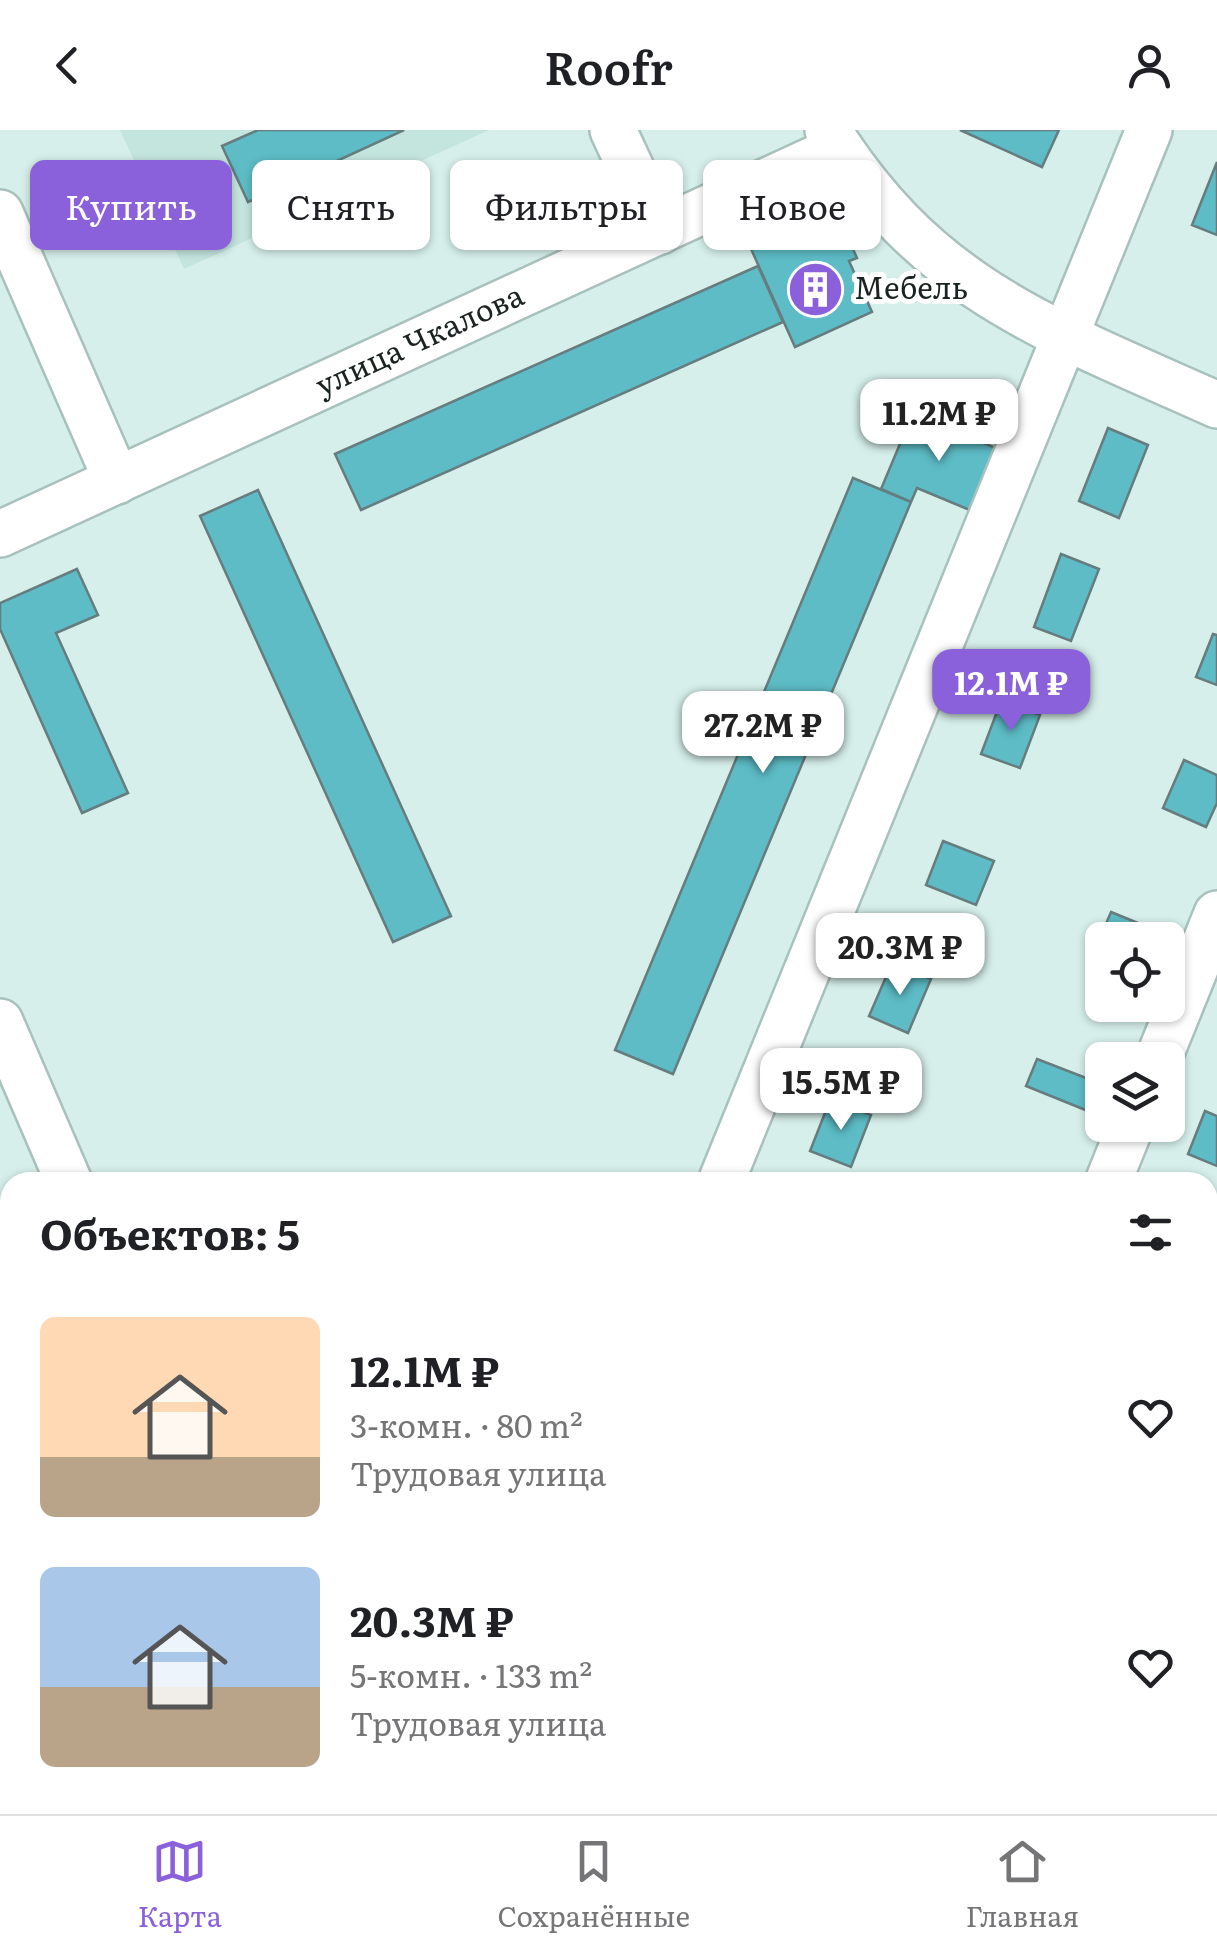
<!DOCTYPE html>
<html lang="ru">
<head>
<meta charset="utf-8">
<style>
	:root { --surface:#fff; --page:#f6f6f6; --text:#202124; --muted:#757577; --line:#e0e0e0; --accent:#8a61db }
	body { margin:0; font-family:Literata,serif; background:var(--page); color:var(--text); height:100vh; display:flex; flex-direction:column; font-size:38px; white-space:nowrap }
	* { box-sizing:border-box; margin:0 }
	p { font-size:32px; color:var(--muted) }
	.icon { flex:none; width:55px; height:55px; fill:none; stroke:currentColor; stroke-width:2; stroke-linecap:round; stroke-linejoin:round }
	.map { position:relative; flex:1; overflow:hidden }
	.side { position:absolute; left:0px; top:1042px; width:1218px; height:642px; display:flex; flex-direction:column; background:var(--surface); border-radius:30px 30px 0 0; box-shadow:0 2px 8px #0004 }
	.side>* { flex:none }
	.top-card { position:absolute; left:30px; top:30px; width:1158px; height:90px; display:flex; gap:20px }
	.buttons { position:absolute; left:1085px; top:792px; display:grid; gap:20px }
	.buttons a { display:grid; place-items:center; width:100px; height:100px; border-radius:15px; background:var(--surface); box-shadow:0 2px 8px #0004; font-size:50px }
	.price { position:absolute; translate:-50% -85px; padding:0 22px; border-radius:20px; background:#fff; color:#222; font-size:32px; line-height:65px; filter:drop-shadow(0 2px 5px #0008) }
	.price::after { content:''; position:absolute; left:50%; top:60px; width:30px; height:22px; margin-left:-15px; background:inherit; clip-path:polygon(0 0,100% 0,50% 100%) }
	.price.current { background:var(--accent); color:#fff }
	ul { padding:0; list-style:none }
	li { display:flex; align-items:center; gap:30px; height:250px; padding:0 40px }
	li span { display:grid; place-items:center; flex:none; width:280px; height:200px; border-radius:15px; color:#555 }
	li>.icon { margin-inline-start:auto }
	span .icon { width:120px; height:120px; fill:#fffc; stroke-width:1 }
	li b { font-size:42px }
	h2 { display:flex; justify-content:space-between; align-items:center; height:120px; padding:0 40px; font-size:42px }
	.tag { padding:0 35px; border-radius:15px; background:var(--surface); box-shadow:0 2px 8px #0004; font-size:35px; line-height:90px }
	.tag.current { background:var(--accent); color:#fff }
	header { display:flex; justify-content:space-between; align-items:center; height:130px; padding:0 40px; background:var(--surface); font-size:45px; font-weight:600 }
	.menu { display:flex; justify-content:space-around; align-items:center; height:140px; border-top:2px solid var(--line); background:var(--surface); font-size:28px; color:var(--muted) }
	.menu a { display:grid; justify-items:center; gap:5px }
	.menu .current { color:var(--accent) }
	.map>svg:first-child { display:block }
	.built { fill:#c4e5de }
	.grass { fill:#bfdbb2 }
	.building { fill:#5dbcc6; stroke:#667c7e; stroke-width:2.5 }
	.lines { fill:none; stroke-linecap:round; stroke-linejoin:round }
	.minor-casing { stroke:#a9c1bc; stroke-width:50 }
	.minor { stroke:#fff; stroke-width:45 }
	.labels { text-anchor:middle; stroke-width:10; stroke-linejoin:round; paint-order:stroke }
	.poi-label { font-size:30px; fill:#1a2321; stroke:#fff; text-anchor:start }
	.street-label { font-size:30px; fill:#1a2321; stroke:#fff }
</style>
</head>
<body>
<header><svg class="icon" aria-label="back" viewBox="0 0 24 24"><path d="M15 5l-7 7 7 7"/></svg>Roofr<svg class="icon" aria-label="person" viewBox="0 0 24 24"><circle cx="12" cy="8" r="4"/><path d="M4 21q1-7 8-7t8 7"/></svg></header>
<div class="map">
<svg width="1217" height="1684" viewBox="0 0 1217 1684">
	<rect width="100%" height="100%" fill="#d6efea"/>
	<path class="built" d="M120,0H489L184,139Z
		M10,1260V1448L0,1452V1264Z
		M204,1675H569L574,1684H207Z"/>
	<path class="grass" d="M10,1461V1533L0,1537V1465Z"/>
	<path class="building" d="M258,0H404L248,72L222,16Z
		M960,0H1059L1042,37Z
		M1217,32V105L1192,95Z
		M828,63L857,128L849,131L872,182L795,217L743,101Z
		M758,136L783,192L361,380L335,324Z
		M913,283L998,319L972,381L917,358L911,372L881,359Z
		M1108,298L1148,315L1119,388L1079,371Z
		M853,348L911,372L673,944L615,920Z
		M258,360L451,786L393,812L200,386Z
		M1061,424L1099,439L1071,511L1034,497Z
		M77,439L98,485L56,503L128,663L82,683L0,499V473Z
		M1213,504L1217,505V555L1196,547Z
		M1001,571L1040,585L1020,638L981,624Z
		M1184,630L1217,645V673L1206,697L1163,678Z
		M943,711L994,731L976,775L926,755Z
		M1111,782L1160,802L1157,810H1102V836L1090,831Z
		M892,833L931,849L908,903L869,886Z
		M1037,929L1099,953L1088,981L1026,956Z
		M830,970L871,985L851,1037L810,1021Z
		M1205,981L1217,986V1036L1188,1024Z
		M1032,1675H1074L1070,1684H1044Z
		M1135,1675H1195L1191,1684H1131Z"/>
	<g class="lines">
		<defs>
			<g id="minor">
				<path d="M613,0L660,101"/>
				<path d="M828,0C930,162 1051,200 1217,275"/>
				<path d="M0,83L117,351"/>
				<path id="s1" d="M0,404L839,18"/>
				<path d="M0,892L69,1052"/>
				<path d="M1158,930L1217,784"/>
				<path d="M721,1052L1149,0"/>
				<path d="M1108,1052L1131,995"/>
				<path d="M0,1191L10,1187"/>
				<path d="M592,1675L598,1684"/>
				<path d="M852,1684L856,1675"/>
			</g>
		</defs>
		<use href="#minor" class="minor-casing"/>
		<use href="#minor" class="minor"/>
	</g>
	<defs>
		<symbol id="building-disc" viewBox="-11 -11 22 22"><circle r="9.5" fill="#8a61db" stroke="#fff"/><path d="M-4-6H4V6H1V3H-1V6H-4ZM-2.5-4.3h1.7v1.8h-1.7ZM.8-4.3h1.7v1.8H.8ZM-2.5-1h1.7V.8h-1.7ZM.8-1h1.7V.8H.8Z" fill="#fff"/></symbol>
	</defs>
	<g fill-rule="evenodd">
		<use href="#building-disc" x="784" y="128" width="63" height="63"/>
	</g>
	<g class="labels">
		<g class="poi-label">
			<text x="854" y="169">Мебель</text>
		</g>
		<g class="street-label">
			<text dy="10" stroke="none"><textPath href="#s1" startOffset="462">улица Чкалова</textPath></text>
		</g>
	</g>
</svg>
<div class="buttons">
<a><svg class="icon" aria-label="locate" viewBox="0 0 24 24"><circle cx="12" cy="12" r="6"/><path d="M12 2v4M12 18v4M2 12h4M18 12h4"/></svg></a>
<a><svg class="icon" aria-label="layers" viewBox="0 0 24 24"><path d="M12 4l9 5-9 5-9-5zM3 14l9 5 9-5"/></svg></a>
</div>
<b class="price" style="left:939px;top:334px">11.2M ₽</b>
<b class="price current" style="left:1011px;top:604px">12.1M ₽</b>
<b class="price" style="left:763px;top:646px">27.2M ₽</b>
<b class="price" style="left:900px;top:868px">20.3M ₽</b>
<b class="price" style="left:841px;top:1003px">15.5M ₽</b>
<div class="top-card">
<a class="tag current">Купить</a>
<a class="tag">Снять</a>
<a class="tag">Фильтры</a>
<a class="tag">Новое</a>
</div>
<section class="side">
<h2>Объектов: 5<svg class="icon" aria-label="filters" viewBox="0 0 24 24"><path d="M4 7h16M4 17h16"/><circle cx="9" cy="7" r="2"/><circle cx="15" cy="17" r="2"/></svg></h2>
<ul>
<li><span style="background:linear-gradient(#ffd9b3 70%,#b9a48a 0)"><svg class="icon" aria-label="home" viewBox="0 0 24 24"><path d="M3 11l9-7 9 7M6 9v11h12V9"/></svg></span><div><b>12.1M ₽</b><p>3-комн. · 80 m²</p><p>Трудовая улица</p></div><svg class="icon" aria-label="heart" viewBox="0 0 24 24"><path d="M12 20l-8-8c-3-5 5-10 8-4 3-6 11-1 8 4z"/></svg></li>
<li><span style="background:linear-gradient(#a9c7e8 60%,#b9a48a 0)"><svg class="icon" aria-label="home" viewBox="0 0 24 24"><path d="M3 11l9-7 9 7M6 9v11h12V9"/></svg></span><div><b>20.3M ₽</b><p>5-комн. · 133 m²</p><p>Трудовая улица</p></div><svg class="icon" aria-label="heart" viewBox="0 0 24 24"><path d="M12 20l-8-8c-3-5 5-10 8-4 3-6 11-1 8 4z"/></svg></li>
</ul>
</section>
</div>
<nav class="menu">
<a class="current"><svg class="icon" aria-label="map" viewBox="0 0 24 24"><path d="M3 6l6-2 6 2 6-2v14l-6 2-6-2-6 2zM9 4v14M15 6v14"/></svg>Карта</a>
<a><svg class="icon" aria-label="saved" viewBox="0 0 24 24"><path d="M7 4h10v16l-5-4-5 4z"/></svg>Сохранённые</a>
<a><svg class="icon" aria-label="home" viewBox="0 0 24 24"><path d="M3 11l9-7 9 7M6 9v11h12V9"/></svg>Главная</a>
</nav>
</body>
</html>
